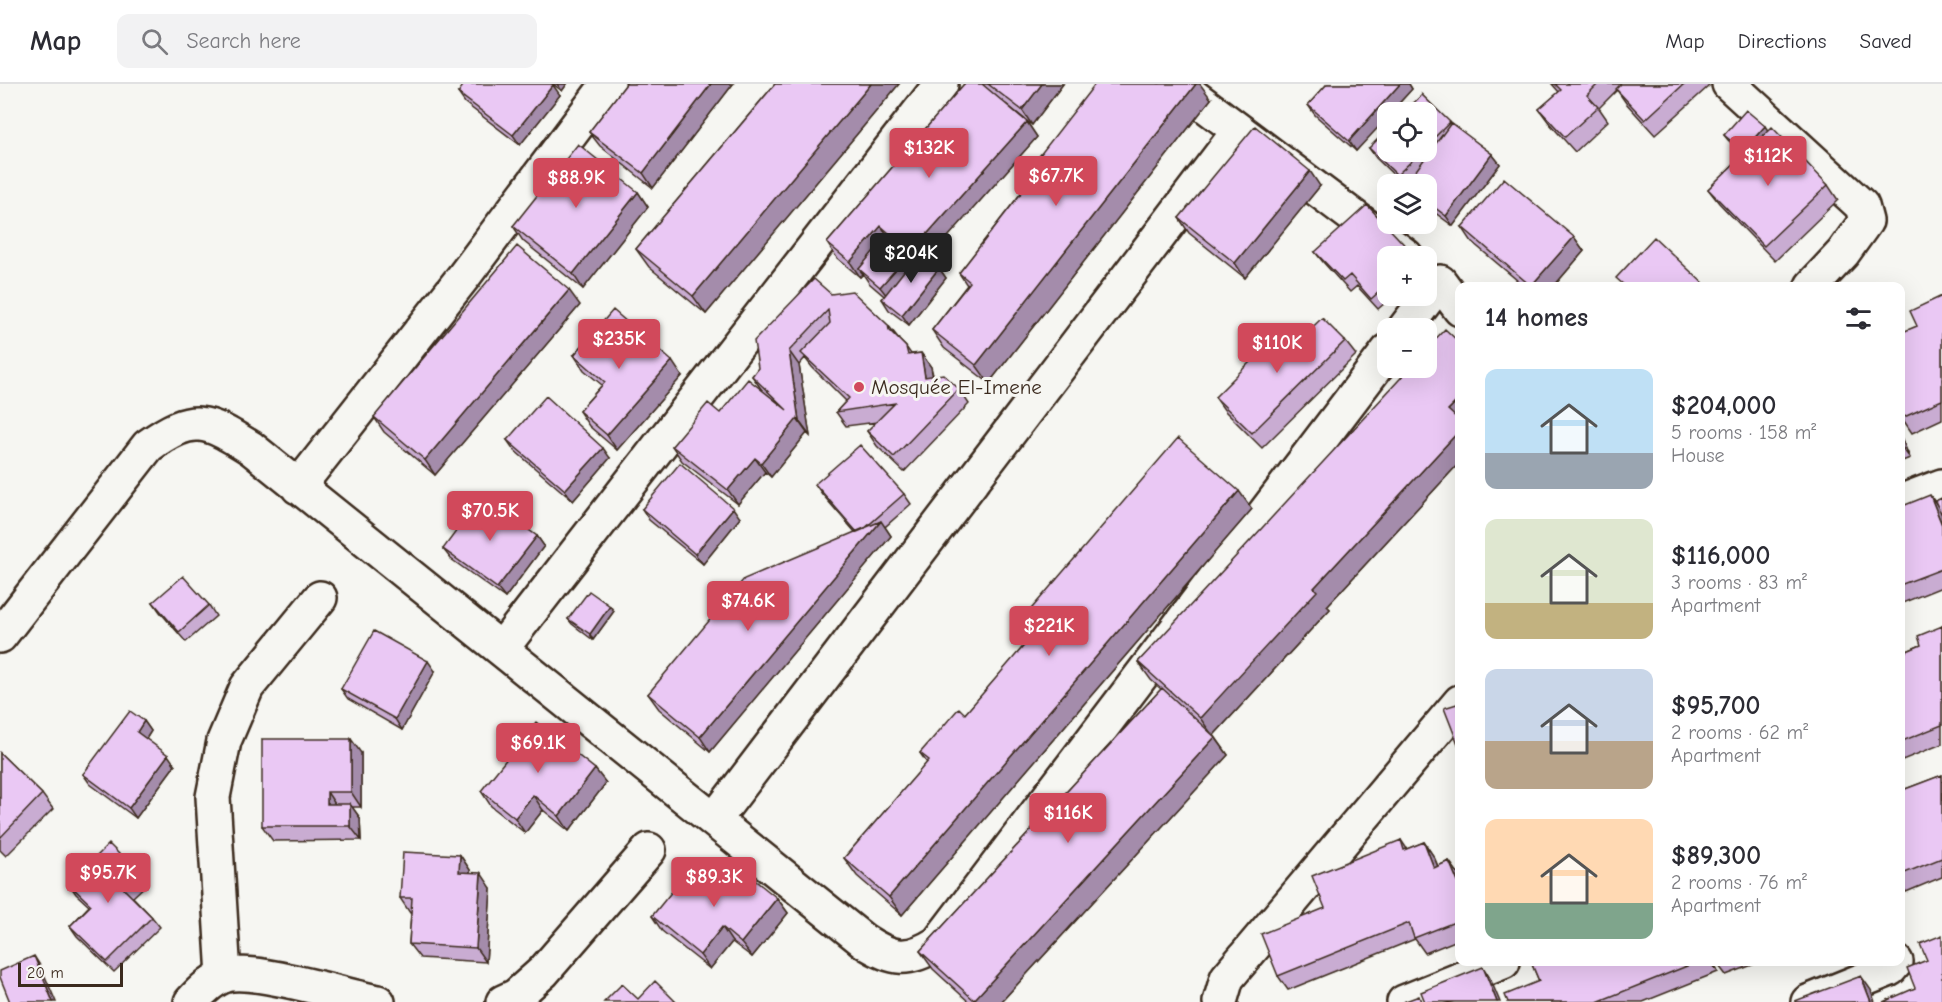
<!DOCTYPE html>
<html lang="en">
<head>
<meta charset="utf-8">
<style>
	:root { --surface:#fff; --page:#f2f2f3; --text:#2b2b33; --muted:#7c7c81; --line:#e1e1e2; --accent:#d1495b }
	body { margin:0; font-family:"Comic Neue",sans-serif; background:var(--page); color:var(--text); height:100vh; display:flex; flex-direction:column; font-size:22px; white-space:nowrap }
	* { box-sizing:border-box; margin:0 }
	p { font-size:20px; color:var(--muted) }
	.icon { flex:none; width:33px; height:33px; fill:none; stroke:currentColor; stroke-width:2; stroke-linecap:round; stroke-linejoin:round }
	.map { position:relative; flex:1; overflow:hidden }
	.side { position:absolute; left:1455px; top:198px; width:450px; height:684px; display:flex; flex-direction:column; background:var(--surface); border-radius:12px; box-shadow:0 6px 24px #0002 }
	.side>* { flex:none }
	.controls { position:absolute; left:1377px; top:18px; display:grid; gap:12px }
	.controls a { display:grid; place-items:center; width:60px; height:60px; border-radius:12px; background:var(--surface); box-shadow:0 6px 24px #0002; font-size:30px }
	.scale { position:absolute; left:18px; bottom:15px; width:105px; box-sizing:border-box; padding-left:6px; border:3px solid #3b2a1e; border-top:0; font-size:16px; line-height:21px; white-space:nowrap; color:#3b2a1e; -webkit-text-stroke:4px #f6f6f2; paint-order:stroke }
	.price { position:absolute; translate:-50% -51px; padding:0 14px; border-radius:6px; background:var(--accent); color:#fff; font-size:20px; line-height:39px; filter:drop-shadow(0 2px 3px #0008) }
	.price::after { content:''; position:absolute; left:50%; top:36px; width:18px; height:14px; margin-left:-9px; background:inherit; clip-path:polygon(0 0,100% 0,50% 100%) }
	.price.selected { background:#222; color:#fff }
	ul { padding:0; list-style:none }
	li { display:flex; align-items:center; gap:18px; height:150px; padding:0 30px }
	li span { display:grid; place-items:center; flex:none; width:168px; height:120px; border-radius:12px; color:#555 }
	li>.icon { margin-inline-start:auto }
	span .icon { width:72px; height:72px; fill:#fffc; stroke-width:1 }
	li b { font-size:26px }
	h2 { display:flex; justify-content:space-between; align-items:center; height:72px; padding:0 30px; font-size:26px }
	header { display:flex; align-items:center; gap:36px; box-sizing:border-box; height:84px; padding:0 30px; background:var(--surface); border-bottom:2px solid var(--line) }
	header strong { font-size:28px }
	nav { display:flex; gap:33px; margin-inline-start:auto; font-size:21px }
	.search { width:420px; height:54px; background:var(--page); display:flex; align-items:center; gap:15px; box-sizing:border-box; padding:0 21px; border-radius:12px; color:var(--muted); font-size:22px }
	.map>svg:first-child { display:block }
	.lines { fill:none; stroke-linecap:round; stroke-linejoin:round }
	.minor-casing { stroke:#3b2a1e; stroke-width:38 }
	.minor { stroke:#f6f6f2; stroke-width:33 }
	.wall { fill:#c9acd2; stroke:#3b2a1e; stroke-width:1.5 }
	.shaded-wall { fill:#a48cab; stroke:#3b2a1e; stroke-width:1.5 }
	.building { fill:#eac8f4; stroke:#3b2a1e; stroke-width:1.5 }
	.poi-dot { fill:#d1495b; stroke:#f6f6f2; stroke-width:2 }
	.labels { text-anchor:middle; stroke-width:6; stroke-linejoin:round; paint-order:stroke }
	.poi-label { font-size:21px; fill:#3b2a1e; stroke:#f6f6f2; text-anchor:start }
</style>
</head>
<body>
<header>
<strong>Map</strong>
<div class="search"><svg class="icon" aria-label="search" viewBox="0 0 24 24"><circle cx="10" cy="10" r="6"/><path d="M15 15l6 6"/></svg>Search here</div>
<nav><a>Map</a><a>Directions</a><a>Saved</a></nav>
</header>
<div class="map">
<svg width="1942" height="918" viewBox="0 0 1942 918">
	<rect width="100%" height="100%" fill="#f6f6f2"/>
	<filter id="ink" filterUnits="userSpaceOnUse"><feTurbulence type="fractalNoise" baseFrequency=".0167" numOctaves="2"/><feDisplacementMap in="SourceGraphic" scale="12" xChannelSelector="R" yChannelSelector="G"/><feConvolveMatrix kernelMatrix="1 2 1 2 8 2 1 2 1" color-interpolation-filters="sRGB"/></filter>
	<g filter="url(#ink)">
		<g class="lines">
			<defs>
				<path id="minor" d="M1177,0L1406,172
					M1729,0L1862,122L1866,137L1843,169L1812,202
					M1405,244L1440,198L1460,225
					M298,403L464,192L608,0
					M1900,418L1942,402
					M0,552L148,362C194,329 206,336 251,364L864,857C893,876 908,878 938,859L1388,267
					M502,564L941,0
					M715,735L1239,47
					M224,892L213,713L224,657L247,603L320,514
					M191,918C200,908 211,897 223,892C251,882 345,912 378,918
					M503,918L516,912L543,888L649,766
					M1220,918L1227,894L1460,618
					M1404,918L1503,878
					M1808,918L1890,885L1896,878"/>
			</defs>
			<use href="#minor" class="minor-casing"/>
			<use href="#minor" class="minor"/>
		</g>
		<path class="wall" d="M553,0H567L562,7Z
			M626,0H733L653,104L600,62L589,48Z
			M775,0H899L706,230L649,183L636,165Z
			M964,0H1063L1032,41L1006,20L1027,38L1037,53L928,175L939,184L946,194L909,241L889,226L882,215L884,212L869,199L863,190L860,193L837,174L827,159Z
			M1327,0H1409L1412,5L1391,28H1388L1356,67L1315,31L1308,21Z
			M1552,0H1707L1709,2L1655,51L1626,19L1617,6L1599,24L1608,37L1575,68L1550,40L1539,25L1559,8Z
			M458,9L560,11L520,61L465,19Z
			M1422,11L1451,40L1492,70L1500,80L1453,142L1426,122V100H1403L1376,74L1369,64L1388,68H1426V28Z
			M1211,15L989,299L944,264L932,246L967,201L959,189L1031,96L1026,89Z
			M1768,47L1828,101L1838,116L1775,177L1719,119L1708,105L1744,70L1728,56L1724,51Z
			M1320,102L1245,194L1189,149L1179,134Z
			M638,108L648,123L583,205L523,157L513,142Z
			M1462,143L1574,153L1584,167L1554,202H1524L1472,158Z
			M1315,168L1388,172V212H1393L1378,225L1357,202L1350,208L1323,178Z
			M831,210L898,255L906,263L911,270L921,269L931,283L933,291L959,305L969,320L904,388L877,362L867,347L877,338L846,342L836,328L846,317L812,283L805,274L799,281L810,352L807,349L771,393L765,388L738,420L682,377L672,362L720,329L762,306L752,292Z
			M1942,212V335L1912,349L1902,334L1917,242Z
			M580,221L435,391L384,348L374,333Z
			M1345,257L1356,271L1262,364L1225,327L1215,313Z
			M1460,259V378L1327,522L1330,525L1214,651L1228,671L1001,918H969L933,885L920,867L1161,605L1151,596L1138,578Z
			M574,271L682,292L617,366L589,342L579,327L602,301L584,286Z
			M1900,351L1910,374L1900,378Z
			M507,356L610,374L573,417L514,366Z
			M815,400L904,410L911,420L885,443L891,452L710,668L659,625L648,610L855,448L822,410Z
			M1942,414V503L1900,520V423L1937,422Z
			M642,425L740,434L703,480L649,436Z
			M1252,425L902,831L857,792L844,774L927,679L920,669L965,630L1031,554L1020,538Z
			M537,452L544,462L505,514L451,475L443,465Z
			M153,518L209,521L216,532L186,558L160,528Z
			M614,527L593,556L572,540L568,535Z
			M1942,542V660L1900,677V570L1921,561Z
			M435,587L402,646L348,615L341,605Z
			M144,637L151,647L146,655L175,681L136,734L90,700L83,690Z
			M0,669L42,710L53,725L6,772L0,766Z
			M361,669V723H352L360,734L361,756L273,757L262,742Z
			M595,685L606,699L569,747L543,726L525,749L491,722L481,707Z
			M1942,691V793L1906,808L1900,799V707Z
			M1401,756L1407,765L1424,758L1434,773L1438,782L1449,777L1460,792V855L1425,869L1415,855L1288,906L1278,892L1325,824Z
			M460,771L470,786V789L491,804L486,878L420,874L409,860L411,829H410L400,814Z
			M139,790L147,800L133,813L152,833L160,843L114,888L77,852L70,842L89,822L76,810L69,800Z
			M718,805L777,814L788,829L752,873L732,858L710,885L662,847L652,832Z
			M1531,878H1713L1718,888L1643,918H1508L1539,897Z
			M1716,878H1760L1726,891Z"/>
		<path class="shaded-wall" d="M557,0H567L562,7Z
			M711,0H733L653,104L643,89Z
			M871,0H899L706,230L693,212Z
			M1042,0H1063L1032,41L1022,26Z
			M1196,0H1200L1211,15L989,299L976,281Z
			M1400,0H1409L1412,5L1391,28H1388V33L1356,67L1349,57Z
			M553,1L560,11L520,61L513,51Z
			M1027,38L1037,53L891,217L880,203Z
			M1765,42L1769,48L1747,72L1743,67Z
			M1492,70L1500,80L1453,142L1446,132Z
			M1310,87L1320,102L1245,194L1235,179Z
			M638,108L648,123L583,205L573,190Z
			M881,142L891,156L859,185L863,190L860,193L850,178Z
			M1574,153L1584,167L1554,202H1531Z
			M939,184L946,194L909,241L902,231Z
			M569,206L580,221L435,391L425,376Z
			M888,241L899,255L889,246Z
			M789,267L799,281L810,352L799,337Z
			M921,269L931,283L935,307L925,293Z
			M672,277L682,292L617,366L607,351Z
			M1460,314V343L1448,326Z
			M797,335L807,349L771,393L761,379Z
			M1460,346V378L1327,522L1330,525L1213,652L1200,634L1314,504Z
			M1900,351L1910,374L1900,361Z
			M603,364L610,374L573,417L565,406Z
			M755,374L765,388L738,420L728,406Z
			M1239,407L1252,425L902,831L889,813Z
			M1930,411L1940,425L1942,430V441Z
			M733,424L740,434L703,480L695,470Z
			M881,437L891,452L710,668L700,653Z
			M537,452L544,462L505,514L497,504Z
			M610,522L614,527L593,556L590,550Z
			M428,577L435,587L402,646L395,635Z
			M144,637L151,647L144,658L137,648Z
			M1215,653L1228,671L1001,918H975L974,916Z
			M351,655L361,669V723L351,708Z
			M168,671L175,681L136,734L129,724Z
			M595,685L606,699L569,747L559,732Z
			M327,708L337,723L327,720Z
			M533,711L543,726L525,749L515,734Z
			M350,720L360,734L361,756L350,742Z
			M1424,758L1434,773L1444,798L1434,784Z
			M460,771L470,786L469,803L459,788Z
			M1449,777L1460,792V803Z
			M481,789L491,804L486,878L476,864Z
			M777,814L788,829L752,873L741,859Z
			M722,843L732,858L710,885L700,871Z
			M34,872L41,883L56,918H53Z
			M1710,878H1713L1718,888Z
			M1483,883L1490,894L1500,918H1497Z
			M1861,892L1871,906L1875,918H1871Z"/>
		<path class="building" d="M464,0H552L553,1L513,51L458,9Z
			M626,0H711L643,89L589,48Z
			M775,0H871L693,212L636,165Z
			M964,0H982L1027,38L880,203L859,185L889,149L881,142L850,178L827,159Z
			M988,0H1042L1022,26Z
			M1095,0H1196L976,281L932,246L970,198L959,189L1033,94L1026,89Z
			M1327,0H1400L1349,57L1308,21Z
			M1555,0H1598L1587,11L1598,23L1565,53L1539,25L1561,6Z
			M1621,0H1684L1645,36L1616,5Z
			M1422,11L1450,38L1426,62V28H1404Z
			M1746,26L1765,42L1743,67L1724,51Z
			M1451,39L1492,70L1446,132L1426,117V100H1406Z
			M1255,42L1310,87L1235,179L1179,134Z
			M1772,43L1828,101L1764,162L1708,105Z
			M1388,45V68H1421L1397,91L1369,64Z
			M578,60L638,108L573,190L513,142Z
			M1504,94L1574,153L1531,202L1462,143Z
			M1367,121L1415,172H1388V200L1371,215L1350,191L1343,197L1315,168Z
			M1654,153L1706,202H1625L1616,194Z
			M517,162L569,206L425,376L374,333Z
			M919,168L939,184L902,231L882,215Z
			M814,195L831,210L852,207L888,241L889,246L906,263L908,271L921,269L925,293L943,290L959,305L894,373L867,347L895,319L836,328L849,314L801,269L830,239L828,226L789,267L799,337L797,335L761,379L755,374L728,406L672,362L708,319L720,329L748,295L787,326L752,292L758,284L754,257Z
			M1942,212V316L1902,334L1900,331V249L1917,242L1910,227Z
			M613,226L672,277L607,351L579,327L605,298L574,271Z
			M1322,234L1345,257L1252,349L1215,313L1279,249L1293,262Z
			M1445,245L1460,259V273L1457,276L1460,279V314L1448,326L1460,337V346L1314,504L1317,507L1200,634L1138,578L1410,284H1426V265Z
			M546,312L603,364L565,406L507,356Z
			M1178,354L1239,407L889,813L844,774L929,676L920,669L959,624L965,630L1034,550L1020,538Z
			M860,361L904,410L864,445L857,448L815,400Z
			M680,379L733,424L695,470L642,425Z
			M1930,411L1942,441V485L1900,501V423Z
			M482,412L537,452L497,504L443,465Z
			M1942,414V431L1935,417Z
			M881,437L700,653L648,610L744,495Z
			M183,492L209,521L179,548L153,518Z
			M589,507L610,522L590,550L568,535Z
			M1942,542V641L1900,658V570L1921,561L1918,552Z
			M374,547L428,577L395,635L341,605Z
			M1162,604L1215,653L974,916L920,867Z
			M1460,619V665L1444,624Z
			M130,627L144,637L137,648L168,671L129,724L83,690Z
			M536,638L595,685L559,732L533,711L515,734L481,707Z
			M262,655H351V708H327V720H350V742H262Z
			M0,669L42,710L0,754Z
			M1942,691V774L1900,791V707Z
			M1401,756L1404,766L1424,758L1434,784L1449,777L1460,803V836L1414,854L1409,839L1278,892L1261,850L1325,824L1312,792Z
			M109,760L139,790L124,805L152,833L107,878L70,842L91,821L69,800Z
			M403,768L460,771L459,788L481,789L476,864L409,860L412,814H400Z
			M737,782L777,814L741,859L722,843L700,871L652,832L691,784L718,805Z
			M1942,851V918H1883L1915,904L1907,884L1927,876L1920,860Z
			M34,872L53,918H10L0,893V887Z
			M1531,878H1697L1597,918H1508L1505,911L1539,897Z
			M1483,883L1497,918H1425L1421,908Z
			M1861,892L1871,918H1795V917Z
			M655,897L676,918H604L622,900L638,915Z
			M1419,912L1421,918H1403Z"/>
	</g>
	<circle class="poi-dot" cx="859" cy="303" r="6"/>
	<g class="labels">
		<g class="poi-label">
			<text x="871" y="310">Mosquée El-Imene</text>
		</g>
	</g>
</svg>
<div class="controls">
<a><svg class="icon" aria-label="locate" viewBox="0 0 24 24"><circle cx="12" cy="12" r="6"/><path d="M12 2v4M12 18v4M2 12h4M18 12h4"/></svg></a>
<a><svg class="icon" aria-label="layers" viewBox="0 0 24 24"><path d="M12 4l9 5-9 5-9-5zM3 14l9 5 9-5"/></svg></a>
<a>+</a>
<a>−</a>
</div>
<div class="scale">20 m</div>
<b class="price" style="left:929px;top:95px">$132K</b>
<b class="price" style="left:1768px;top:103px">$112K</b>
<b class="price" style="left:1056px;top:123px">$67.7K</b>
<b class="price" style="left:576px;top:125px">$88.9K</b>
<b class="price selected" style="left:911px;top:200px">$204K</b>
<b class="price" style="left:619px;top:286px">$235K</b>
<b class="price" style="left:1277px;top:290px">$110K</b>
<b class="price" style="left:490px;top:458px">$70.5K</b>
<b class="price" style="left:748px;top:548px">$74.6K</b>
<b class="price" style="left:1049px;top:573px">$221K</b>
<b class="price" style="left:538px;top:690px">$69.1K</b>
<b class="price" style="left:1068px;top:760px">$116K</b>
<b class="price" style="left:108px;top:820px">$95.7K</b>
<b class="price" style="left:714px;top:824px">$89.3K</b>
<section class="side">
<h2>14 homes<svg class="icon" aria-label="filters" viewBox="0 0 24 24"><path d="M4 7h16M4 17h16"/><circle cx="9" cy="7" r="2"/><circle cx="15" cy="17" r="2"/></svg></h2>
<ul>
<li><span style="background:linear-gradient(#bfe0f5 70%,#9aa5b1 0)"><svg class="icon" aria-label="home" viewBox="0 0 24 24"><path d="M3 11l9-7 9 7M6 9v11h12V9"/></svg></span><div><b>$204,000</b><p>5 rooms · 158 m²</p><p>House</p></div></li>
<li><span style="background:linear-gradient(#dfe7d0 70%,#c2b280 0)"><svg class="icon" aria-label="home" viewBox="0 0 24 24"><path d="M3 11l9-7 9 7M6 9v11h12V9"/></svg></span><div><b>$116,000</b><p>3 rooms · 83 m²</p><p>Apartment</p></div></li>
<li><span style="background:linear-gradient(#c9d6e8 60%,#b9a48a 0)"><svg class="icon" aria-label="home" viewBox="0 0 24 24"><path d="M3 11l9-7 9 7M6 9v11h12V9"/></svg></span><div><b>$95,700</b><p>2 rooms · 62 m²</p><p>Apartment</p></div></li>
<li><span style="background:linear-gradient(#ffd9b3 70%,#7fa58c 0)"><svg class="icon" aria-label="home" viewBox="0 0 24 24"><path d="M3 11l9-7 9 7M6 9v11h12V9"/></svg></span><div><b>$89,300</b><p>2 rooms · 76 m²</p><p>Apartment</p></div></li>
</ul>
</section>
</div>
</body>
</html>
